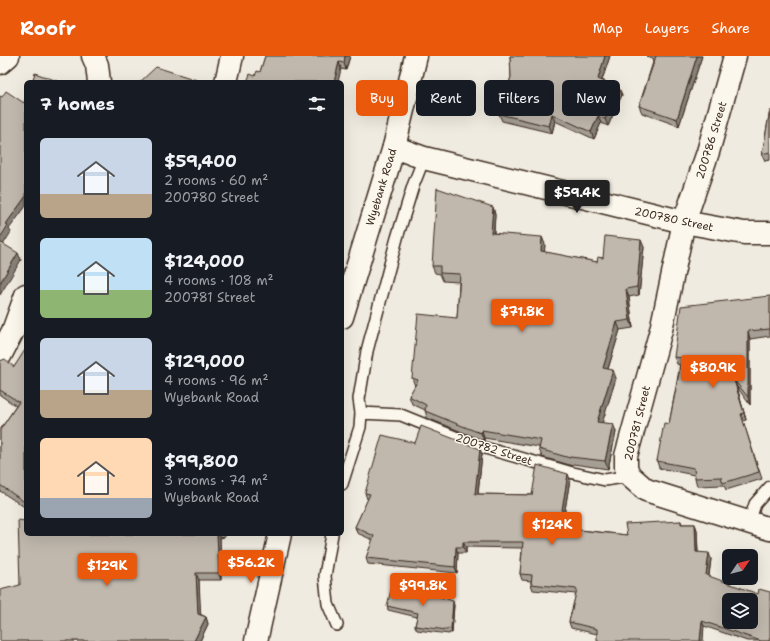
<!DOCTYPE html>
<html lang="en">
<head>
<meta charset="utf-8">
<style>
	:root { --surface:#171b24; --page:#242831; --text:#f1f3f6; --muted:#9ea1a6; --accent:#ea580c }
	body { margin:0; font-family:"Shantell Sans",sans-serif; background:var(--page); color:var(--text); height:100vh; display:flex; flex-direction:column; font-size:15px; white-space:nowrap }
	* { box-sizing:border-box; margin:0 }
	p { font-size:13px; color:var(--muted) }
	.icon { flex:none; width:22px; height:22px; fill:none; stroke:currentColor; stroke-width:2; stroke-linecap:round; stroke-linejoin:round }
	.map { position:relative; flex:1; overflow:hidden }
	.sheet { position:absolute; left:24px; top:24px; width:320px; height:456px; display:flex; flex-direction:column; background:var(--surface); border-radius:6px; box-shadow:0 4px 16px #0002 }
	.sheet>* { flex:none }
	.guide { position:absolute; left:356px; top:24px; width:354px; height:36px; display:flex; gap:8px }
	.needle { width:26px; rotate:55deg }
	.fabs { position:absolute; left:722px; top:493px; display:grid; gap:8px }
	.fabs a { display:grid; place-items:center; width:36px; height:36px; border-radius:6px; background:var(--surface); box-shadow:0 4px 16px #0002; font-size:20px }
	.price { position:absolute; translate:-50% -34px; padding:0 9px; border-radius:4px; background:var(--accent); color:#fff; font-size:13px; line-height:26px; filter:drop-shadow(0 1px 2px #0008) }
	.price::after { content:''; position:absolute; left:50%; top:24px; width:12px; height:9px; margin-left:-6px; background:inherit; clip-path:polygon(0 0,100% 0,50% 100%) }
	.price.selected { background:#222; color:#fff }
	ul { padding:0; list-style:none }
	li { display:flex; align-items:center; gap:12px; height:100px; padding:0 16px }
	li span { display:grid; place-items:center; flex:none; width:112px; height:80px; border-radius:6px; color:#555 }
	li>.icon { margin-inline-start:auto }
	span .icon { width:48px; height:48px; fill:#fffc; stroke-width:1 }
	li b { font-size:17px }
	h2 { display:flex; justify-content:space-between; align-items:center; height:48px; padding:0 16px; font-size:17px }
	.pill { padding:0 14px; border-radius:6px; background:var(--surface); box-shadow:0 4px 16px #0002; font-size:14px; line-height:36px }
	.pill.selected { background:var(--accent); color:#fff }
	header { display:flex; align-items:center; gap:24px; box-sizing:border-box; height:56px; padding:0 20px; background:var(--accent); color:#fff }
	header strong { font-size:19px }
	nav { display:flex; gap:22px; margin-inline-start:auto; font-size:14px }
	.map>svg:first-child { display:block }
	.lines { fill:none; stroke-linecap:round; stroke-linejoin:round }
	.lane-casing { stroke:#3b2a1e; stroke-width:14 }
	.street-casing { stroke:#3b2a1e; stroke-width:25 }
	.secondary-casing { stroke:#3b2a1e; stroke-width:25 }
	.lane { stroke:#fbf7ec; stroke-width:11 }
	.street { stroke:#fbf7ec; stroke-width:22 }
	.secondary { stroke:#fbf7ec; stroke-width:22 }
	.wall { fill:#a59e95; stroke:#3b2a1e }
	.shaded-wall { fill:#868179; stroke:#3b2a1e }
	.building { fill:#c0b8ad; stroke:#3b2a1e; fill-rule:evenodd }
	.labels { text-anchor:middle; stroke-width:3; stroke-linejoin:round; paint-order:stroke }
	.street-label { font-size:11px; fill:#3b2a1e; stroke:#fbf7ec }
</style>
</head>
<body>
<header>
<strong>Roofr</strong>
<nav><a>Map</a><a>Layers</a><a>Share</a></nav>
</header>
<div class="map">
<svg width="770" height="585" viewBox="0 0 770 585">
	<rect width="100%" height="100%" fill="#f0ebe0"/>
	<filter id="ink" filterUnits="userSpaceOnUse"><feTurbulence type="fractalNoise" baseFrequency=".025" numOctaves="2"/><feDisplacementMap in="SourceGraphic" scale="8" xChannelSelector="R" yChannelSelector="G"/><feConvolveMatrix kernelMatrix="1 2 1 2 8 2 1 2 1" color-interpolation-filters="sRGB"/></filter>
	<g filter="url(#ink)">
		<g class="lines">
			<defs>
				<path id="lane" d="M361,357L401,359L475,389L569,416L605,424L630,420
					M342,428L360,371L361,357L359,343L367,295L397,182L413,130L424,102
					M749,467L755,448L770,431
					M332,478L325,520L328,548L337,569"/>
				<path id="street" d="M93,0L97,9L99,26
					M735,0L708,96L684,166L661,274L626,400V412L630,420L646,434L770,473
					M0,7L8,0
					M226,26L232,0
					M394,91L424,102L684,166L744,177H770
					M0,300L13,275L26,239"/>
				<path id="secondary" d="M342,261L394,91L416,0
					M256,585L280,478"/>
			</defs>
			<use href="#lane" class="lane-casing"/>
			<use href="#street" class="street-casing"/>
			<use href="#secondary" class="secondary-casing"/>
			<use href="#lane" class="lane"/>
			<use href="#street" class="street"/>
			<use href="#secondary" class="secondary"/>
		</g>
		<path class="wall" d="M265,0H350L346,14L341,13L255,20L260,16Z
			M510,0H610L602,24L619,32L622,39L608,70L601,67L594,83L555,65L552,77L502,65L499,58L511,21Z
			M647,0H702L679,70L642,57L639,50L654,3Z
			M770,54V104L765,105L762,98Z
			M493,151L495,159L494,177L545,188L544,196L597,206L603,202L644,191L639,239L629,241L633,272L620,274L608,313L616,322L602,367L613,368L616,376L608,413L573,408V410L542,401L539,393V391L484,382V384L477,382L427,362L425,354L412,348L409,340L415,330L412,322L457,262L459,226L443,225L440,218L435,217L432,210Z
			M770,240V280L750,283V349L737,331L746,364L743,365L762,423L726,434L724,429L697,430L695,422L694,419L659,412L657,405L669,368L680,309L677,308L674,301Z
			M26,295V452L0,435V374L16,350L0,339V305L14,311Z
			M415,387L482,398L478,438L532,439L570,423L562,472L627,479L681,465L682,468H695L697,474L698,496L711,503L709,520L770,585H747L704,570L597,578L571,572L569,566L576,538L533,534L531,528V525L522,524L520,518L522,492L466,491V497H458L457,517L368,508L366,502L373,484L357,477L355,471L368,443H367L365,437Z
			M26,478H225V481L220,482L221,524H199L200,558L206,561L208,568L200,585H0L20,529Z
			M454,549L452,577H449V578L417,574L415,570L417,561L388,554L387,550Z"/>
		<path class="shaded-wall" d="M345,0H350L346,14L344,7Z
			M605,0H610L600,30L598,23Z
			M697,0H702L679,70L677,63Z
			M339,6L341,13L338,26H334Z
			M619,32L622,39L608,70L605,63Z
			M552,58L555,65L552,77L549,70Z
			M598,60L601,67L594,83L591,76Z
			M26,140V150L9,173L11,176L1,192L0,190V182L6,168Z
			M493,151L495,159L493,184L491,177Z
			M542,181L545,188L544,203L541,195Z
			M641,184L644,191L639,239L637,231Z
			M18,197L21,204L0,239V227Z
			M626,233L629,241L633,272L630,264Z
			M617,266L620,274L606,319L603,312Z
			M748,275L750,283V349L748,341Z
			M613,314L616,322L600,374L597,366Z
			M734,324L737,331L746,364L744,357Z
			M613,368L616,376L608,413L605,405Z
			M482,374L484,382V384L481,377Z
			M480,393L482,398L477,444L475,438Z
			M568,418L570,423L561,478L559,472Z
			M695,468L697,474L698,501L696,496Z
			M217,478H218L220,482L221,524L219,517Z
			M463,486L466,491V497L463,491Z
			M456,491L458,497L457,517L455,511Z
			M709,497L711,503L708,525L706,519Z
			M196,517L199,524L201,565L198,558Z
			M453,545L454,549L452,577L451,573Z
			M206,561L208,568L200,585H194Z
			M702,565L704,570L703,585H700Z"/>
		<path class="building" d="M265,0H345L344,7L339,6L334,26H247L250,18L255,20L257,15L260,16Z
			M510,0H605L598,23L619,32L605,63L598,60L591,76L552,58L549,70L499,58L511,21Z
			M656,0H697L677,63L639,50Z
			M156,11L203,26H140Z
			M35,17L60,26H32Z
			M6,35L24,47L26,41V140L6,168L8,169L0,182V40L2,41Z
			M770,54V96L762,98Z
			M437,132L493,151L491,177L542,181L541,195L597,206L598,201L603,202L605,180L641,184L637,231L626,233L630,264L617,266L603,312L613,314L597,366L613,368L605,405L570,401V402L539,393L541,384L482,374L481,377L475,375L425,355L426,349L409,340L418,324L412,322L418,258L457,262L460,218L440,217V210H432Z
			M0,186L18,197L0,227Z
			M770,240V273L748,275V341L734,324L744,357L741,358L759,416L723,427L721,421L695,422L694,412L657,405L664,367L669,368L682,302L674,301L681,250Z
			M25,294L26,295V447L0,429V374L19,346L0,334V305L5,303L14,311Z
			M421,370L480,393L475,438L532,439L537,409L568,418L559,472L627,479L625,468L681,465V468H695L696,496L709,497L706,519L758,538L759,533L770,536V581L769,585H761L702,565L700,585H597V573L569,566L577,533L531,528L532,519L520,518L523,486H463V491H456L455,511L366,502L374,480L355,471L370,438L365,437L382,379L415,387ZM729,544H751V566H729Z
			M18,464L26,465V478H217L219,517H196L198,558L206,561L194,585H0V534L20,529Z
			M393,526L453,545L451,573L448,572L447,574L415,570L418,557L387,550Z"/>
	</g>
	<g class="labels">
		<g class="street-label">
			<text transform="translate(711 84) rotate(-73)" y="4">200786 Street</text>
			<text transform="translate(381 131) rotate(-73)" y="4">Wyebank Road</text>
			<text transform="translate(674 163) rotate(12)" y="4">200780 Street</text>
			<text transform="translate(637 367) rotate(-76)" y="4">200781 Street</text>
			<text transform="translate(494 393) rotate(18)" y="4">200782 Street</text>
		</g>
	</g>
</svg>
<div class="fabs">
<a><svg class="needle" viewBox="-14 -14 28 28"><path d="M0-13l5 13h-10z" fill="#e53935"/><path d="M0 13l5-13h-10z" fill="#9ea1a6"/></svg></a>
<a><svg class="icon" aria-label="layers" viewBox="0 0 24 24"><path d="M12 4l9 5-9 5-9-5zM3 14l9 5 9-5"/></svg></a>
</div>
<b class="price selected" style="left:577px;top:158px">$59.4K</b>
<b class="price" style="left:522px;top:277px">$71.8K</b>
<b class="price" style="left:713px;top:333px">$80.9K</b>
<b class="price" style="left:552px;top:490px">$124K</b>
<b class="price" style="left:251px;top:528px">$56.2K</b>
<b class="price" style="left:107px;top:531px">$129K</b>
<b class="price" style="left:423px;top:551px">$99.8K</b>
<div class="guide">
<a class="pill selected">Buy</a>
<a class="pill">Rent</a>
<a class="pill">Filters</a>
<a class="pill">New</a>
</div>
<section class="sheet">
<h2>7 homes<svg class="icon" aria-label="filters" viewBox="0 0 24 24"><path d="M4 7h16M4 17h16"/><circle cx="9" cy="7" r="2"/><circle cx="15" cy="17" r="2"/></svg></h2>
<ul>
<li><span style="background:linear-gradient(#c9d6e8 70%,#b9a48a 0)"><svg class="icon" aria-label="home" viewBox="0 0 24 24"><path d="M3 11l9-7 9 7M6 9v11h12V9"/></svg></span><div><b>$59,400</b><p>2 rooms · 60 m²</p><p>200780 Street</p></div></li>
<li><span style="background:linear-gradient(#bfe0f5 65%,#8fb573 0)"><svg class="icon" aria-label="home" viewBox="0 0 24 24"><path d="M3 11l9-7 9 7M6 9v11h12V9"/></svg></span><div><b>$124,000</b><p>4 rooms · 108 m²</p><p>200781 Street</p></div></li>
<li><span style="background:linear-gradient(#c9d6e8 65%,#b9a48a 0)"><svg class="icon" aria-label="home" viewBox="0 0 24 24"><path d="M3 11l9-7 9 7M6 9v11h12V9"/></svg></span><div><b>$129,000</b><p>4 rooms · 96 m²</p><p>Wyebank Road</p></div></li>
<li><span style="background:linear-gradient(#ffd9b3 75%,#9aa5b1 0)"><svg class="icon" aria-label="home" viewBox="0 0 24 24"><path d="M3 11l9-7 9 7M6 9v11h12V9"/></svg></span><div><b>$99,800</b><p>3 rooms · 74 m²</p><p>Wyebank Road</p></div></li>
</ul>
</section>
</div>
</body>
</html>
